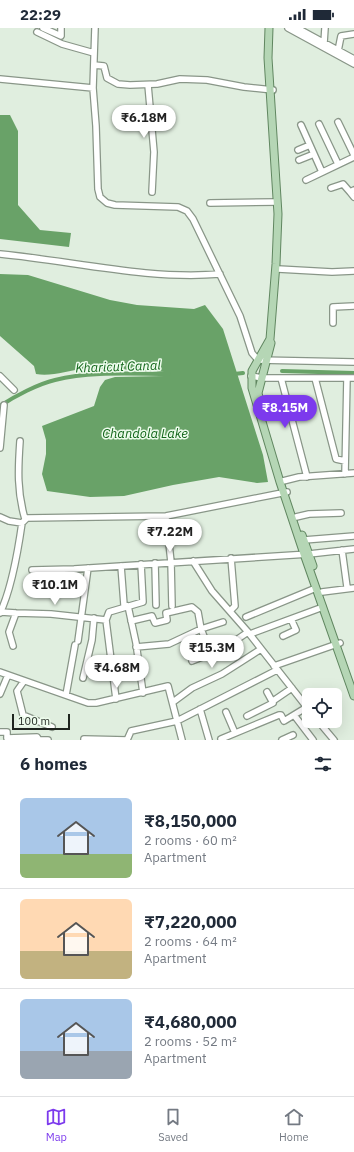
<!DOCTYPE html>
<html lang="en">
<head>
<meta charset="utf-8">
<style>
	:root { --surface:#fff; --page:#f2f2f3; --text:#1f2937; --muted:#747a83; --line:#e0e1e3; --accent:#7c3aed }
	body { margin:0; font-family:"IBM Plex Sans",sans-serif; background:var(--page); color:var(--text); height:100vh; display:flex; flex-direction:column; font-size:15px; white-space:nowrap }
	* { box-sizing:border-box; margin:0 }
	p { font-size:13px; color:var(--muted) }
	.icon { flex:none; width:22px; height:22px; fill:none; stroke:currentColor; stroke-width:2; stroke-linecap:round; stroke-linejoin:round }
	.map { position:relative; height:712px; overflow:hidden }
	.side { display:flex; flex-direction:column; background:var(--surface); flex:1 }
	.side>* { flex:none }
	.tools { position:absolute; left:302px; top:660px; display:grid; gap:8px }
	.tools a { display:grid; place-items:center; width:40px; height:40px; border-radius:6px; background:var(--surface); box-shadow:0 4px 16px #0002; font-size:20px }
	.scale { position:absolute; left:12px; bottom:10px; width:58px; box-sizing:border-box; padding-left:4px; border:2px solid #1e241e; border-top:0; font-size:11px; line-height:14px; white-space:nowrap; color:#1e241e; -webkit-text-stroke:3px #edfcec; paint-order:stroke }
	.price { position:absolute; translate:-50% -34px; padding:0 9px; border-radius:14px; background:#fff; color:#222; font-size:13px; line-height:26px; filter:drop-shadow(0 1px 2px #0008) }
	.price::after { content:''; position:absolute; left:50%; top:24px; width:12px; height:9px; margin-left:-6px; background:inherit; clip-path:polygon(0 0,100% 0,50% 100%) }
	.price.selected { background:var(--accent); color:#fff }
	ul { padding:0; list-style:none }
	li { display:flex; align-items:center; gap:12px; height:100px; padding:0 20px }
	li+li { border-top:1px solid var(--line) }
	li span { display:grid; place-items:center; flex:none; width:112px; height:80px; border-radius:6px; color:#555 }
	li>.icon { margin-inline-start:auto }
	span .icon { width:48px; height:48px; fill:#fffc; stroke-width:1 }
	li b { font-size:17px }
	h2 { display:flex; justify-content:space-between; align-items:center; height:48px; padding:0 20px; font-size:17px }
	.status { display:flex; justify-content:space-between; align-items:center; height:28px; padding:0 20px; background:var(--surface); direction:ltr }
	.status svg { height:11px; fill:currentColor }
	.tab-bar { display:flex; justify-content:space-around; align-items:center; height:56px; border-top:1px solid var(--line); background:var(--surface); font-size:11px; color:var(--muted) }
	.tab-bar a { display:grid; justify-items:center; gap:2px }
	.tab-bar .selected { color:var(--accent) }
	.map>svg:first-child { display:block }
	.water { fill:#69a268 }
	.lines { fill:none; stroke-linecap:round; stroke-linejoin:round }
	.canal { stroke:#69a268; stroke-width:4 }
	.minor-casing { stroke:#899688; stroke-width:8 }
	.major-casing { stroke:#608660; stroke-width:9 }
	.minor { stroke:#fff; stroke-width:5.5 }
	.major { stroke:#b5d6b5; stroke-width:7 }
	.labels { text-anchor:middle; stroke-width:3; stroke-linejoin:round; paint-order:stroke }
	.water-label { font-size:13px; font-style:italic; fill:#13671b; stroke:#edfcec }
</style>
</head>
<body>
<div class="status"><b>22:29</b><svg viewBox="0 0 49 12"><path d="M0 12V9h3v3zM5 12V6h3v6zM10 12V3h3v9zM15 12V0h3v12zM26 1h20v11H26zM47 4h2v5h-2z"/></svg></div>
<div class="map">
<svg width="354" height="712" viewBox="0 0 354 712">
	<rect width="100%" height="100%" fill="#e0eedf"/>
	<path class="water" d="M0,87H10L18,103V177L40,202L71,205L69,219L0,211Z
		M0,246L28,247L110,272L137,277L194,281L205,277L223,301L263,427L268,454L257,455L219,449L173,457L124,468L90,469L47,463L42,446L46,426V412L42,398L94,378L100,359L105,352L115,349L164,348V344C139,342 111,340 84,341C68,342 52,349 36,346L34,338L0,308Z"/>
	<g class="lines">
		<path class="canal" d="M282,343L354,345
			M234,346L243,345
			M0,378C15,368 38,356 55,352C91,343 132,346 169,346"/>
		<defs>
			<path id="minor" d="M43,0L61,8V0
				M95,0L93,60L96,98L98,161L100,169L107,175L115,177L178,179L187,183L193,191L240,288L252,325L258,332L354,334
				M288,0L354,36
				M297,0L354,31
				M37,4L62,16L94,25
				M324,15L325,0
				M338,23L341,8L354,6
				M94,37L104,38L107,50L118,56L130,57L157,56L180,51L207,52L244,59L273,62
				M0,51L93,60
				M148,57L154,124L152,164
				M338,94L354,127
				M319,96L338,136
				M301,97L322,144
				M298,122L310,117
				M299,132L314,126
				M306,152L354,129
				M331,160L343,156L350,164
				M354,162L350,164L354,169
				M210,175L277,174
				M0,226C73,233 147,252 220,246
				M278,241L332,244L354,243
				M333,295V279L354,278
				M0,348L14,362
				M251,348L262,350H354
				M281,350L307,449
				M315,350L336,431L345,433
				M20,413C18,441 17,464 25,491
				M0,420L4,377
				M345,446L347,350
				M283,453L299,449L354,445
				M166,488L171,534L172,578
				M0,489L9,493L22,495
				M296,489L309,486L341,485
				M304,512L354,508
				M342,522L347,559
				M193,533L212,563L248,604L309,682
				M155,535L156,577
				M121,538L124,577L128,578L136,615L143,665
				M32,542L74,541L309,526L354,521
				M322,564L354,560
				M230,583L235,578L231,530
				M1,584L16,585L51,586L106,592
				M0,585C12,560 18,523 22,495L27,490L166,488L287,464
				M246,589L316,560
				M131,593L152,588L155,595L167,592L166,585L192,579L198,584L201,601L211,626
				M250,606L323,579
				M283,608L296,602L291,591
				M78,613L88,540
				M13,618L9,604L16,585
				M136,619L169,616L201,601L223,594
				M192,633L223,621L248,604
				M274,638L340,615
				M0,644L88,675H96L168,658L182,712
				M83,650L92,612L94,590
				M24,653L17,663L23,687L52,699
				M0,666L8,647
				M66,667L75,617
				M116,671L106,592L109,584L143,574L141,536
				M273,673L292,660
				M173,674L192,660L222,646L261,621
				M200,681L209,712
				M226,684L235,705
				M294,687L313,712
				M247,688L273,675L267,664
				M318,693L334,712
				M0,704H7V710
				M84,711L127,712L131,703L177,693L277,642
				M221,711L279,687H281L284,693L307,679
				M8,712L7,710L37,709L39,712
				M39,712H48
				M282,712L293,707"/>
			<path id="major" d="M269,0L268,30L278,186L276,236L270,311L252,343V360L280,454L304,526L354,668
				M260,373L258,365L271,315
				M302,507L313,538"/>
		</defs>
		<use href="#minor" class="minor-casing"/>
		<use href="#major" class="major-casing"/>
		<use href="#minor" class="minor"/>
		<use href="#major" class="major"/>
	</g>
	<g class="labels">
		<g class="water-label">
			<text transform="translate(118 338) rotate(-2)" y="5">Kharicut Canal</text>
			<text x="145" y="410">Chandola Lake</text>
		</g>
	</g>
</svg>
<div class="tools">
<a><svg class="icon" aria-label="locate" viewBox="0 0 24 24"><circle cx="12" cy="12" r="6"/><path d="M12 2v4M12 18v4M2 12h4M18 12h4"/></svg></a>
</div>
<div class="scale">100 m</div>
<b class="price" style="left:144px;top:111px">₹6.18M</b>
<b class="price selected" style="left:285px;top:401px">₹8.15M</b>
<b class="price" style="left:170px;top:525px">₹7.22M</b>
<b class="price" style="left:55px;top:578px">₹10.1M</b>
<b class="price" style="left:212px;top:641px">₹15.3M</b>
<b class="price" style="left:117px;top:661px">₹4.68M</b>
</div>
<section class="side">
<h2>6 homes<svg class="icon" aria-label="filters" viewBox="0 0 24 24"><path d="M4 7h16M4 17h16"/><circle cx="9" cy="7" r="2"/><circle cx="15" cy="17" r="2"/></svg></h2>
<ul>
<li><span style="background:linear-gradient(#a9c7e8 70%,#8fb573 0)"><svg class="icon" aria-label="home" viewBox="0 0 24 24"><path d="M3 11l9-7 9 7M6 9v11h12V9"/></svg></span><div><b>₹8,150,000</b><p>2 rooms · 60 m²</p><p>Apartment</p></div></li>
<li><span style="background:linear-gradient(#ffd9b3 65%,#c2b280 0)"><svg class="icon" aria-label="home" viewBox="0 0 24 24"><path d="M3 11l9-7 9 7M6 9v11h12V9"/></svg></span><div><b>₹7,220,000</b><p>2 rooms · 64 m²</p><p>Apartment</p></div></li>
<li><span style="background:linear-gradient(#a9c7e8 65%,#9aa5b1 0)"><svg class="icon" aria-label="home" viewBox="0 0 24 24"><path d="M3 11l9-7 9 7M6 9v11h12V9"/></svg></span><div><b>₹4,680,000</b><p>2 rooms · 52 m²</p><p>Apartment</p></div></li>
</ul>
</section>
<nav class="tab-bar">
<a class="selected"><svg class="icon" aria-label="map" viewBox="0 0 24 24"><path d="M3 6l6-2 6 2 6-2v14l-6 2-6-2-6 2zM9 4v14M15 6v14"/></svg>Map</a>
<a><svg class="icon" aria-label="saved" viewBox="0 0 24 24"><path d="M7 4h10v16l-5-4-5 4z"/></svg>Saved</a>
<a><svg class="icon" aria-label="home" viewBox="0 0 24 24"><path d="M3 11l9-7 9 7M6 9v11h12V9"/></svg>Home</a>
</nav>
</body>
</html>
